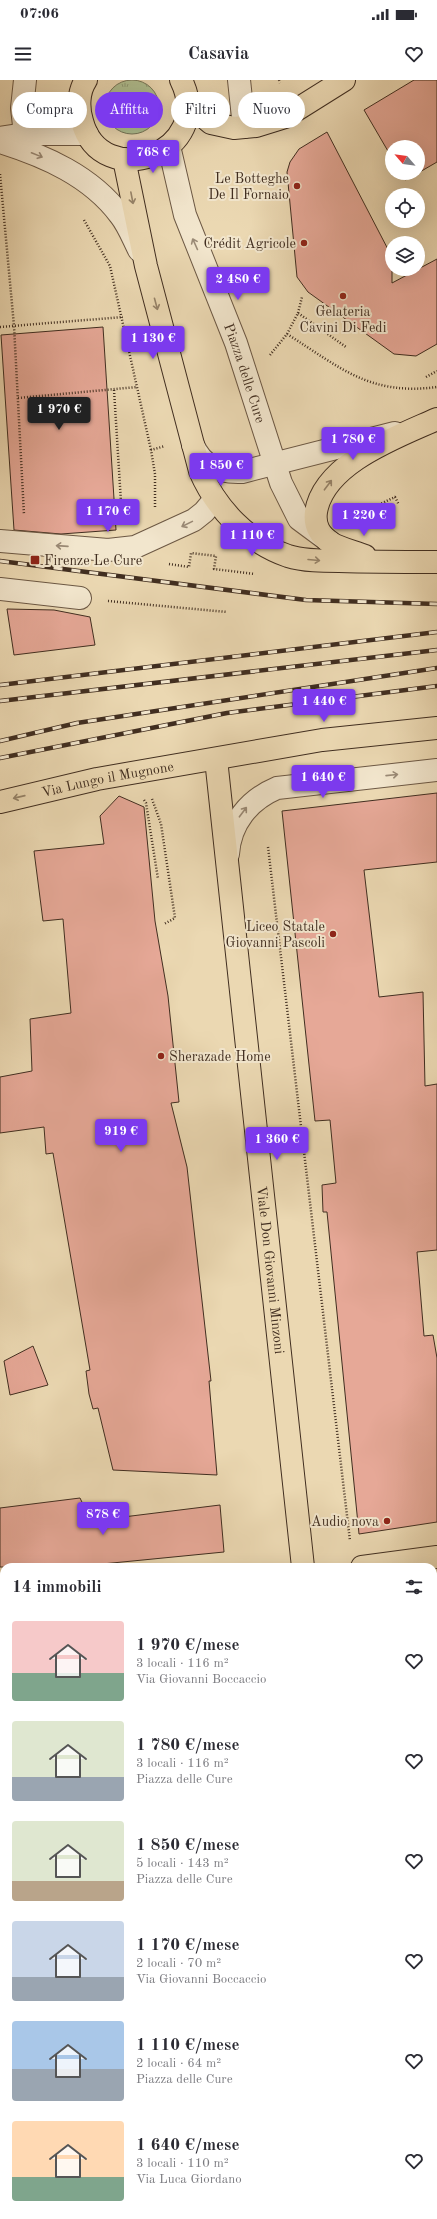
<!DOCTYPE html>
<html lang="it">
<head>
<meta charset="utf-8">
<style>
	:root { --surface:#fff; --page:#f7f7f7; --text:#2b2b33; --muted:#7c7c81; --accent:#7c3aed }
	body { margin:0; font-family:"Old Standard TT",serif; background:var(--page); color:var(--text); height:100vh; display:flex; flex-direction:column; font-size:15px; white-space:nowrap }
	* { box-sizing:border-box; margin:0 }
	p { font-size:13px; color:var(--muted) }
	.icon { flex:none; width:22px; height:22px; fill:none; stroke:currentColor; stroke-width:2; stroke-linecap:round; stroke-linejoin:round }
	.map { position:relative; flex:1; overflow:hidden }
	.sheet { position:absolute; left:0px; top:1483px; width:437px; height:656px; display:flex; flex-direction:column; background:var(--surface); border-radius:12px 12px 0 0; box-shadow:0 4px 16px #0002 }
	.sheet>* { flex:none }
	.banner { position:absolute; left:12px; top:12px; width:413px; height:36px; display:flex; gap:8px }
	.needle { width:26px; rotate:298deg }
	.tools { position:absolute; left:385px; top:60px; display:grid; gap:8px }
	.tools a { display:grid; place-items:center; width:40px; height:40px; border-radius:50%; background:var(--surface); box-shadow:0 4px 16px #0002; font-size:20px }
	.price { position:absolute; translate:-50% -34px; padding:0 9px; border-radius:4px; background:var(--accent); color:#fff; font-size:13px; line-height:26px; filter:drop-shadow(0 1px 2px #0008) }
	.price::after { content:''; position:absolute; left:50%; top:24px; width:12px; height:9px; margin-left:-6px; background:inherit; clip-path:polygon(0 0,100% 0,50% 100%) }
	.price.on { background:#222; color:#fff }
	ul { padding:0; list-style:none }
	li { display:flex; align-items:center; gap:12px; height:100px; padding:0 12px }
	li span { display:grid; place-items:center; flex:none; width:112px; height:80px; border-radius:4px; color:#555 }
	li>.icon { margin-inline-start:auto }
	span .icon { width:48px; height:48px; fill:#fffc; stroke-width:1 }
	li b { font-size:17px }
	h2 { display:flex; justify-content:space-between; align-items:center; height:48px; padding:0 12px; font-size:17px }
	.pill { padding:0 14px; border-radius:18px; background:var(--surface); box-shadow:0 4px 16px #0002; font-size:14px; line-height:36px }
	.pill.on { background:var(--accent); color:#fff }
	.status { display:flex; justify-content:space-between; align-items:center; height:28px; padding:0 20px; background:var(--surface); direction:ltr }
	.status svg { height:11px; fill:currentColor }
	header { display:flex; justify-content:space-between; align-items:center; height:52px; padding:0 12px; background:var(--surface); font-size:18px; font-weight:700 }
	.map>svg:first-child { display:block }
	.grass { fill:url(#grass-tufts); stroke:#787759 }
	.building { fill:#e6a897; stroke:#412e20 }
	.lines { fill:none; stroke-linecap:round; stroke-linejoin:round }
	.minor-casing { stroke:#6c5844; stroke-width:24 }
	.major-casing { stroke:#412e20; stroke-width:24 }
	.path { stroke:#412e20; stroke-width:2.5; stroke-dasharray:1 2; stroke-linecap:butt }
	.minor { stroke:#f2e6cd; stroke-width:22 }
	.major { stroke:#ebd8b2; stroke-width:22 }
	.rail-casing { stroke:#412e20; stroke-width:4.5 }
	.rail { stroke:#f2e6cd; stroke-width:3; stroke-dasharray:9; stroke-linecap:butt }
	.oneway { stroke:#9a8a76 }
	.oneway2 { stroke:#968369 }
	.poi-dot { fill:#8f2418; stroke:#f2e6cd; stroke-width:1.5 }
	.labels { text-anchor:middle; stroke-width:4; stroke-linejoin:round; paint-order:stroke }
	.poi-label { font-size:14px; fill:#412e20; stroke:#f2e6cd; text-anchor:end }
	.street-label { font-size:14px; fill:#412e20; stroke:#f2e6cd }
</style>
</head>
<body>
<div class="status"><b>07:06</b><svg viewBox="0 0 49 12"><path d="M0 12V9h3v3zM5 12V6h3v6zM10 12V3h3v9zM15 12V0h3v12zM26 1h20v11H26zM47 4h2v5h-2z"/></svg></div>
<header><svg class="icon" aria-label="menu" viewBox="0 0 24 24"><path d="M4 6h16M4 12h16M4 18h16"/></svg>Casavia<svg class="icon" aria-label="heart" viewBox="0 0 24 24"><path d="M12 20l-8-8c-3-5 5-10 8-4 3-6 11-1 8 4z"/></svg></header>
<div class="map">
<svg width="437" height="2139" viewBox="0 0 437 2139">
	<defs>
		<pattern id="grass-tufts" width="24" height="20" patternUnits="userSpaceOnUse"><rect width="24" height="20" fill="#b0c092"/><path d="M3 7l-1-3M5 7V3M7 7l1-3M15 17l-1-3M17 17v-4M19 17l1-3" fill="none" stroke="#919c77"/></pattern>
	</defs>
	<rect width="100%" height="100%" fill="#ebd8b2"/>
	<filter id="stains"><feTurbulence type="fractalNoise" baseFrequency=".005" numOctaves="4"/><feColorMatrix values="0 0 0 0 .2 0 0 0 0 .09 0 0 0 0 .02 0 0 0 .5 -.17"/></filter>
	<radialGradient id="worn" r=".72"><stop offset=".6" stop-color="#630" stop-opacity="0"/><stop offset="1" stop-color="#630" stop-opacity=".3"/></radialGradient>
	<path class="grass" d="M105 27a27 27 0 1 1 54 0a27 27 0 1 1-54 0Z"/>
	<path class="building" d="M414,0H437V82L418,93V67H392V78L364,30Z
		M327,52L392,177V203L437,179V264L416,276L394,274L308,212L297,197L287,92L290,82L299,69Z
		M401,93H417L405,100Z
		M103,247L116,450L61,454L14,450L1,255Z
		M7,529L54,530L90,537L95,565L14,575Z
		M437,713V782L364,790L379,917L423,912L425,1006L437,1004V1170L417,1172L424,1256L433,1255L437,1278V1442L359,1454L327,1132H323L322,1105L336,1103L330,1040L315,1041L282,731Z
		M119,716L144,727L155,841L168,916L179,1022L171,1023L187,1087L211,1301H209L217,1395L113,1390L98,1328L93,1329L89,1314L86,1291L90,1290L53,1073L46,1074L44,1047L0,1053V997L32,991L30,939L71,933L63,839L43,841L34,771L104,764L100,736Z
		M33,1266L48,1305L10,1315L4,1281Z
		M80,1418L91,1441L220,1425L224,1472L102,1484V1487H0V1428Z"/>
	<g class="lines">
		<defs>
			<g id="minor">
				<path d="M25,0L22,28L25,54"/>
				<path d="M239,0L244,47"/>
				<path d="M0,58L25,54H87"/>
				<path d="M0,62C45,76 91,96 120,135C128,145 133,158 139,170"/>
				<path id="s1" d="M169,66L185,135L236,263L281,403L299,439L330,462"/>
				<path d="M193,365C202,386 219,393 242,392L395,353"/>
				<path d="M0,461L108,470L135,467L194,440L204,432L215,419"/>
				<path d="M0,509L80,518"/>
				<path d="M228,774C230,743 249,720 277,708L437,690"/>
				<path d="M433,1686L437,1685"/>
				<path d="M0,2080H4"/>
				<path d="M106,2135L107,2139"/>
			</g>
			<g id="major">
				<path d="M86,0C78,12 78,28 82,41C101,114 217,73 181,0"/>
				<path d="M187,23L211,43L234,48L256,46L285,37L344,0"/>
				<path d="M124,79L146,186L200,391C217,430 248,462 288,476C304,481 323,481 339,481C372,482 404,482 437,482"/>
				<path d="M365,476C355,472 341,469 331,463C320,455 314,446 316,432C324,383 397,357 437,339"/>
				<path id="s2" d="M216,679L303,1487"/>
				<path id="s3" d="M0,722L97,699L322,660L437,648"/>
				<path d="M362,1487L437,1477"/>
				<path d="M0,1533L4,1532"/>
				<path d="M347,2135V2139"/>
			</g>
		</defs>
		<use href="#minor" class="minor-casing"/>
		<use href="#major" class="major-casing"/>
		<path class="path" d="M279,0L280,3
			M0,94L14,246L24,435
			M84,140L110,186L151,370
			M298,233L302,217
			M0,247L123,237
			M287,254C341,288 370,316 437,307
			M270,275L287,254L298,233L346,267
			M426,297L437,291
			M114,310L121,422L130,439
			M18,318L137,307
			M155,427V394L151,370L165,366
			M357,435L395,417L399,425
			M169,484L189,487L191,473L216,476L214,489L255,494
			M108,521L227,532
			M152,719L161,744L175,838L164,844
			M144,720L146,723L158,799
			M268,767L350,1461
			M0,1568L4,1567
			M307,2135L308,2139"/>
		<use href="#minor" class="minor"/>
		<use href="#major" class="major"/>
		<defs>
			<path id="rail" d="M0,481L306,520L437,524
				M0,605L437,552
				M0,621L437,570
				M0,661L77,643L437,588
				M0,678L227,633L437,606"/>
		</defs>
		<use href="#rail" class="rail-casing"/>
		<use href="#rail" class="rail"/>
	</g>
	<defs><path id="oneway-shaft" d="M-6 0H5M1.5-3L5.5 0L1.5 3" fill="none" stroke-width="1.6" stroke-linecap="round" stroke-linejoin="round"/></defs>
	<g class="oneway">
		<use href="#oneway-shaft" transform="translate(37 75) rotate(22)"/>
		<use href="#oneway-shaft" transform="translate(195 164) rotate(-114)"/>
		<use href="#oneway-shaft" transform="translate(187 444) rotate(154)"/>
		<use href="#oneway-shaft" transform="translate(62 466) rotate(-176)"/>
		<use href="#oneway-shaft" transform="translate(392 695) rotate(-6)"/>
		<use href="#oneway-shaft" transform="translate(243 732) rotate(-53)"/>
	</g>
	<g class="oneway2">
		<use href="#oneway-shaft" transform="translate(132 118) rotate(79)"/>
		<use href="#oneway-shaft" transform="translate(156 224) rotate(75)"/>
		<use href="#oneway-shaft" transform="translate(328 405) rotate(-53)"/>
		<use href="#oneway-shaft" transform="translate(314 480) rotate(5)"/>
		<use href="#oneway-shaft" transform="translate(19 717) rotate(167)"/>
	</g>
	<g class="poi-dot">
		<circle cx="297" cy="106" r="4"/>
		<circle cx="304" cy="163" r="4"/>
		<circle cx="343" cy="216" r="4"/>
		<rect x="30" y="475" width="10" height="10" rx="2"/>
		<circle cx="333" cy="854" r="4"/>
		<circle cx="161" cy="976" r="4"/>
		<circle cx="387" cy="1441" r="4"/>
	</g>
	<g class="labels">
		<g class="poi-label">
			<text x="289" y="103">Le Botteghe<tspan x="289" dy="16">De Il Fornaio</tspan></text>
			<text x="296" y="168">Crédit Agricole</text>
			<text x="343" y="236" text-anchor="middle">Gelateria<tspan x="343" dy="16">Cavini Di Fedi</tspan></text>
			<text x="44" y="485" text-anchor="start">Firenze Le Cure</text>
			<text x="325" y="851">Liceo Statale<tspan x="325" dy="16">Giovanni Pascoli</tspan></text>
			<text x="169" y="981" text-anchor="start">Sherazade Home</text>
			<text x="379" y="1446">Audio nova</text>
		</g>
		<g class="street-label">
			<text dy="5" stroke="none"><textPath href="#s1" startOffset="240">Piazza delle Cure</textPath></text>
			<text dy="5" stroke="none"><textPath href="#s3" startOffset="110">Via Lungo il Mugnone</textPath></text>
			<text dy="5" stroke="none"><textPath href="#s2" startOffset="514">Viale Don Giovanni Minzoni</textPath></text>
		</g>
	</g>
	<rect width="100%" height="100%" filter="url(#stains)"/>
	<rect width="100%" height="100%" fill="url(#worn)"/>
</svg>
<div class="tools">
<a><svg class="needle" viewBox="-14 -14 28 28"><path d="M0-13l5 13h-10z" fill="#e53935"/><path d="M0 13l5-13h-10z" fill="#7c7c81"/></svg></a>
<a><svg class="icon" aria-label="locate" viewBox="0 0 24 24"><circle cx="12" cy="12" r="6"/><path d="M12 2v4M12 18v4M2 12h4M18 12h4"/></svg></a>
<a><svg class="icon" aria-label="layers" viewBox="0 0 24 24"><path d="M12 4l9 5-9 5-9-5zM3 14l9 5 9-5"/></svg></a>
</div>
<b class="price" style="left:153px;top:94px">768 €</b>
<b class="price" style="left:238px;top:221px">2 480 €</b>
<b class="price" style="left:153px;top:280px">1 130 €</b>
<b class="price on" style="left:59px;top:351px">1 970 €</b>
<b class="price" style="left:353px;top:381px">1 780 €</b>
<b class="price" style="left:221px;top:407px">1 850 €</b>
<b class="price" style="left:108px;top:453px">1 170 €</b>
<b class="price" style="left:364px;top:457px">1 220 €</b>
<b class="price" style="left:252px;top:477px">1 110 €</b>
<b class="price" style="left:324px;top:643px">1 440 €</b>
<b class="price" style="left:323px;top:719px">1 640 €</b>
<b class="price" style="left:121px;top:1073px">919 €</b>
<b class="price" style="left:277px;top:1081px">1 360 €</b>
<b class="price" style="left:103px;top:1456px">878 €</b>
<div class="banner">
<a class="pill">Compra</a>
<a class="pill on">Affitta</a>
<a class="pill">Filtri</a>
<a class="pill">Nuovo</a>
</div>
<section class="sheet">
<h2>14 immobili<svg class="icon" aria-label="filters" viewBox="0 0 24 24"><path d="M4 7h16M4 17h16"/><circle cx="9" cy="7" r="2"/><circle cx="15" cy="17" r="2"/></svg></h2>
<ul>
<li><span style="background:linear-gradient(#f6c9c9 65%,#7fa58c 0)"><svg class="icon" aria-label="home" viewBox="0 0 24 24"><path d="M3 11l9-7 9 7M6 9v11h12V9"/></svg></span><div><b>1 970 €/mese</b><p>3 locali · 116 m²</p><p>Via Giovanni Boccaccio</p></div><svg class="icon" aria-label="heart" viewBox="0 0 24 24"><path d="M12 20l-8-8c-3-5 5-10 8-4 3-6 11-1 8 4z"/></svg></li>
<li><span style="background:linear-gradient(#dfe7d0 70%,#9aa5b1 0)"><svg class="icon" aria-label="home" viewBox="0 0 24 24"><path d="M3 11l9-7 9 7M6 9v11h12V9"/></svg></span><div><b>1 780 €/mese</b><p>3 locali · 116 m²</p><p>Piazza delle Cure</p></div><svg class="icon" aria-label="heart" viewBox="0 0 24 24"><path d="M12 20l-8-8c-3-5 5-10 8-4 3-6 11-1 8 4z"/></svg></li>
<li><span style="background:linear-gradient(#dfe7d0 75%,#b9a48a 0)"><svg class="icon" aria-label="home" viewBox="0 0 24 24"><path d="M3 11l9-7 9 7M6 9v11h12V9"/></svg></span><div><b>1 850 €/mese</b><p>5 locali · 143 m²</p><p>Piazza delle Cure</p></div><svg class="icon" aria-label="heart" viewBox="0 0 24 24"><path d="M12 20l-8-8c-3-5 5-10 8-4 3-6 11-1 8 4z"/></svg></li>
<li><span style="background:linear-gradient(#c9d6e8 70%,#9aa5b1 0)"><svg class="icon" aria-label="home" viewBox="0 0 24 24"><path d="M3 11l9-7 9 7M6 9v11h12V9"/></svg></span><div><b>1 170 €/mese</b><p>2 locali · 70 m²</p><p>Via Giovanni Boccaccio</p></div><svg class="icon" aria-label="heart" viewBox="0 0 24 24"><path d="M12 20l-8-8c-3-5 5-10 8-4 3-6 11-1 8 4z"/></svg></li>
<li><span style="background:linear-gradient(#a9c7e8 60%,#9aa5b1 0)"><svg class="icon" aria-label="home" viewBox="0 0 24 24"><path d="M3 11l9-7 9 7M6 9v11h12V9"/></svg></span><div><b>1 110 €/mese</b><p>2 locali · 64 m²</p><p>Piazza delle Cure</p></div><svg class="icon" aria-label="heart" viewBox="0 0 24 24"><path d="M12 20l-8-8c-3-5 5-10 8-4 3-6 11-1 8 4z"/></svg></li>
<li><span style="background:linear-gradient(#ffd9b3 70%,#7fa58c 0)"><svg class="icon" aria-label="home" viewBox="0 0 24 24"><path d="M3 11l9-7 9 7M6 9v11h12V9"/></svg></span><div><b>1 640 €/mese</b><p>3 locali · 110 m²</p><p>Via Luca Giordano</p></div><svg class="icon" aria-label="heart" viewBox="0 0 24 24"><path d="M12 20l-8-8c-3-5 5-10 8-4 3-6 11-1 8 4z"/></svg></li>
</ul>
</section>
</div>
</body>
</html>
